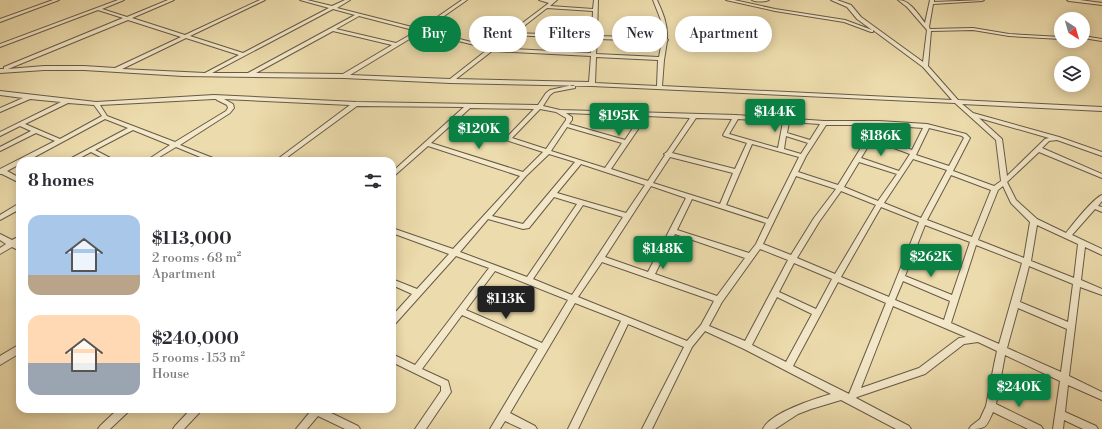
<!DOCTYPE html>
<html lang="en">
<head>
<meta charset="utf-8">
<style>
	:root { --surface:#fff; --page:#f7f7f7; --text:#2b2b33; --muted:#7c7c81; --accent:#0b8043 }
	body { margin:0; font-family:"Libre Bodoni",serif; background:var(--page); color:var(--text); height:100vh; display:flex; flex-direction:column; font-size:15px; white-space:nowrap }
	* { box-sizing:border-box; margin:0 }
	p { font-size:13px; color:var(--muted) }
	.icon { flex:none; width:22px; height:22px; fill:none; stroke:currentColor; stroke-width:2; stroke-linecap:round; stroke-linejoin:round }
	.map { position:relative; flex:1; overflow:hidden }
	.sheet { position:absolute; left:16px; top:157px; width:380px; height:256px; display:flex; flex-direction:column; background:var(--surface); border-radius:12px; box-shadow:0 2px 10px #0003 }
	.sheet>* { flex:none }
	.banner { position:absolute; left:408px; top:16px; width:380px; height:36px; display:flex; gap:8px }
	.needle { width:26px; rotate:143deg }
	.buttons { position:absolute; left:1054px; top:12px; display:grid; gap:8px }
	.buttons a { display:grid; place-items:center; width:36px; height:36px; border-radius:50%; background:var(--surface); box-shadow:0 2px 10px #0003; font-size:20px }
	.price { position:absolute; translate:-50% -34px; padding:0 9px; border-radius:4px; background:var(--accent); color:#fff; font-size:13px; line-height:26px; filter:drop-shadow(0 1px 2px #0008) }
	.price::after { content:''; position:absolute; left:50%; top:24px; width:12px; height:9px; margin-left:-6px; background:inherit; clip-path:polygon(0 0,100% 0,50% 100%) }
	.price.active { background:#222; color:#fff }
	ul { padding:0; list-style:none }
	li { display:flex; align-items:center; gap:12px; height:100px; padding:0 12px }
	li span { display:grid; place-items:center; flex:none; width:112px; height:80px; border-radius:12px; color:#555 }
	li>.icon { margin-inline-start:auto }
	span .icon { width:48px; height:48px; fill:#fffc; stroke-width:1 }
	li b { font-size:17px }
	h2 { display:flex; justify-content:space-between; align-items:center; height:48px; padding:0 12px; font-size:17px }
	.chip { padding:0 14px; border-radius:18px; background:var(--surface); box-shadow:0 2px 10px #0003; font-size:14px; line-height:36px }
	.chip.active { background:var(--accent); color:#fff }
	.map>svg:first-child { display:block }
	.lines { fill:none; stroke-linecap:round; stroke-linejoin:round }
	.street-casing { stroke:#675a46; stroke-width:2 }
	.street { fill:#f3e8c9; fill-rule:evenodd }
</style>
</head>
<body>
<div class="map">
<svg width="1102" height="429" viewBox="0 0 1102 429">
	<rect width="100%" height="100%" fill="#ecdbac"/>
	<filter id="stains"><feTurbulence type="fractalNoise" baseFrequency=".005" numOctaves="4"/><feColorMatrix values="0 0 0 0 .2 0 0 0 0 .09 0 0 0 0 .02 0 0 0 .5 -.17"/></filter>
	<radialGradient id="worn" r=".72"><stop offset=".6" stop-color="#630" stop-opacity="0"/><stop offset="1" stop-color="#630" stop-opacity=".3"/></radialGradient>
	<g class="lines">
		<defs>
			<path id="street" d="M53,0H59L0,22V19Z
				M118,0H124L102,9L127,17L168,0H174L132,18L185,35L260,0H265L190,36L243,53L329,8L300,0H307L332,6L345,0H350L337,8L420,29L462,0H467L424,30L491,47L549,3L539,0H557L550,6L593,9L594,0H598L597,36L662,38V23L653,0H657C663,13 668,25 667,39L668,40L667,41L664,60L662,86L952,100L923,67L873,30V32H871L844,22L775,11L726,0H734L775,9L845,20L872,30L857,19L847,7L831,0H837L851,5L861,17L923,62L927,30L907,7L898,0C910,0 918,14 925,23L930,0H934V2L984,0L982,1L933,4L929,27L930,29L973,28L1009,34L1061,37V39L1009,36L973,30L931,31L928,66L958,100L1102,107V111L962,104L973,113L1059,137L1102,152V156L1057,140L1049,141L1042,148L1102,174V178L1039,152L1007,182L1016,200L1037,219L1066,233C1073,224 1094,198 1102,195V201L1098,206L1102,207V212L1095,209L1072,235L1102,249V255L1085,247L1081,280L1102,289V295L1080,287L1069,376L1102,392V400L1068,385L1065,412L1096,426L1098,429H1083L1064,420L1063,429H1053L1060,381L1005,355L996,404L1041,426L1043,429H1028L993,412C986,427 987,429 969,429L971,426L980,419L986,406L994,365L997,351L978,342L964,344L925,374L857,397L856,398L909,426L911,429H896L841,400L811,409L798,414L775,429H763C770,413 814,399 831,394L744,349L705,331L692,347L652,429H642L684,347L628,324L578,429H568L621,321L575,303L510,413L535,426L537,429H522L505,421L500,429H490L538,349L462,315L422,369L448,381L451,392L426,429H415L441,391V386L392,362V354L415,365L489,268L456,256L395,324L392,325V316L412,294L392,285V279L417,289L449,254L392,233V228L453,249L520,176L428,146L394,176L392,177V172L464,107L357,106L282,161H275L350,105L224,99L233,104L234,108L230,113L180,145L218,160L219,161H210L176,147L153,161H146L170,145L133,130L95,150L116,161H108L91,152L74,161H66L128,128L105,119L27,161H20V164L7,171L20,178V183L2,174H0V169L55,141L36,133L0,151V147L31,131L20,126L0,136V132L61,102L30,99L0,112V108L23,98L0,95V91L96,102L214,95L356,102L538,105L546,93L550,90L573,85L575,86V88L554,92L550,95L543,106L560,110L736,115L824,121H879L927,124L966,134L970,138L953,171L994,186L1001,181L996,140L955,103L592,86L450,83L344,78L183,76L84,70H44L0,73V69H4V67L123,18L98,10L0,47V44ZM547,8L593,11L592,36L515,33ZM333,9L355,15L248,73H212ZM359,16L417,31L396,43L336,29ZM128,20L181,37L115,68L84,66H44L8,69ZM333,31L392,45L343,74L256,73ZM421,32L487,48V50L450,79L350,75ZM512,35L592,39L591,53L496,48ZM186,38L239,55L205,73L122,69ZM597,39L662,41L659,57L596,54ZM492,51L591,56L589,82L456,79ZM596,57L658,60L657,86L595,83ZM214,99H216L217,100L227,105L228,108L226,111L175,142L107,116L100,105ZM68,103L94,105L102,116L60,139L25,124ZM470,108L534,109L507,137L454,123ZM540,109L556,112L566,118V120L546,149L512,138ZM566,113L641,116L625,140L569,124L572,120V117ZM647,116L690,118L667,152L664,154L665,155L648,181L611,169ZM696,118L732,119L723,135L724,136L747,143L735,169L672,153ZM979,118L1049,138L1045,139L1007,176L1002,139ZM738,119L783,122L778,148L729,134ZM789,122L820,124L810,140L787,133ZM826,125H875L838,185L798,172L806,156ZM881,125L923,128L912,150L874,136ZM450,126L506,140L543,152L523,172L431,143ZM567,127L622,143L605,168L551,151ZM929,128L962,136L964,138L949,166L916,155ZM786,136L808,143L801,154L784,149ZM872,140L910,154L899,171L861,158ZM752,144L799,157L768,219L726,205ZM549,154L575,162L523,224L492,216L526,176ZM670,157L733,173L720,204L653,183ZM913,159L947,170L921,218L884,203ZM859,162L897,174L878,201L844,187ZM581,164L645,185L626,213L557,193ZM951,175L991,190L972,237L927,220ZM796,176L836,189L814,218L791,255L763,244ZM651,186L686,198L648,272L605,257ZM1003,186L1011,203L1030,222L1024,258L978,240L998,190ZM841,191L876,205L835,274L797,258L819,222ZM554,197L577,204L527,277L460,252L488,219L523,229L529,228ZM692,199L766,223L756,244L749,253L677,230ZM583,205L623,217L572,295L533,279ZM881,207L919,222L889,297L841,277ZM925,225L970,242L952,295L905,276ZM1037,225L1078,244L1074,278L1031,261ZM675,234L745,258L717,296L655,274ZM976,245L1022,263L999,344L951,323ZM760,249L788,260L745,341L709,326L722,302ZM602,262L714,301L701,325L687,341L578,297ZM794,263L832,279L816,309L779,292ZM1029,266L1073,284L1068,322L1020,302ZM495,271L568,300L542,343L466,310ZM903,281L950,301L944,320L895,300ZM838,282L886,303L849,394L793,366ZM777,297L812,314L786,362L752,345ZM893,306L966,337L959,338L919,368L861,388ZM1018,308L1067,329L1061,372L1007,348Z
				M752,0H769C765,2 756,2 752,0Z
				M1067,0H1080L1102,3V5L1069,1Z
				M1083,36L1102,39V41L1083,38Z
				M18,204H20V209L0,220V215Z
				M0,234L12,240L20,236V242L18,244L20,245V251L12,247L0,254V248L6,244L0,240Z
				M20,344V353L0,365V356Z
				M118,409H130L128,412L110,429H98L100,426Z
				M191,409H202L200,412L184,429H173L175,426Z
				M308,409H323L358,426L360,429H345L318,416L307,429H296L310,412Z"/>
		</defs>
		<use href="#street" class="street-casing"/>
		<use href="#street" class="street"/>
	</g>
	<rect width="100%" height="100%" filter="url(#stains)"/>
	<rect width="100%" height="100%" fill="url(#worn)"/>
</svg>
<div class="buttons">
<a><svg class="needle" viewBox="-14 -14 28 28"><path d="M0-13l5 13h-10z" fill="#e53935"/><path d="M0 13l5-13h-10z" fill="#7c7c81"/></svg></a>
<a><svg class="icon" aria-label="layers" viewBox="0 0 24 24"><path d="M12 4l9 5-9 5-9-5zM3 14l9 5 9-5"/></svg></a>
</div>
<b class="price" style="left:775px;top:133px">$144K</b>
<b class="price" style="left:619px;top:137px">$195K</b>
<b class="price" style="left:479px;top:150px">$120K</b>
<b class="price" style="left:881px;top:157px">$186K</b>
<b class="price" style="left:663px;top:270px">$148K</b>
<b class="price" style="left:931px;top:278px">$262K</b>
<b class="price active" style="left:506px;top:320px">$113K</b>
<b class="price" style="left:1019px;top:408px">$240K</b>
<div class="banner">
<a class="chip active">Buy</a>
<a class="chip">Rent</a>
<a class="chip">Filters</a>
<a class="chip">New</a>
<a class="chip">Apartment</a>
</div>
<section class="sheet">
<h2>8 homes<svg class="icon" aria-label="filters" viewBox="0 0 24 24"><path d="M4 7h16M4 17h16"/><circle cx="9" cy="7" r="2"/><circle cx="15" cy="17" r="2"/></svg></h2>
<ul>
<li><span style="background:linear-gradient(#a9c7e8 75%,#b9a48a 0)"><svg class="icon" aria-label="home" viewBox="0 0 24 24"><path d="M3 11l9-7 9 7M6 9v11h12V9"/></svg></span><div><b>$113,000</b><p>2 rooms · 68 m²</p><p>Apartment</p></div></li>
<li><span style="background:linear-gradient(#ffd9b3 60%,#9aa5b1 0)"><svg class="icon" aria-label="home" viewBox="0 0 24 24"><path d="M3 11l9-7 9 7M6 9v11h12V9"/></svg></span><div><b>$240,000</b><p>5 rooms · 153 m²</p><p>House</p></div></li>
</ul>
</section>
</div>
</body>
</html>
